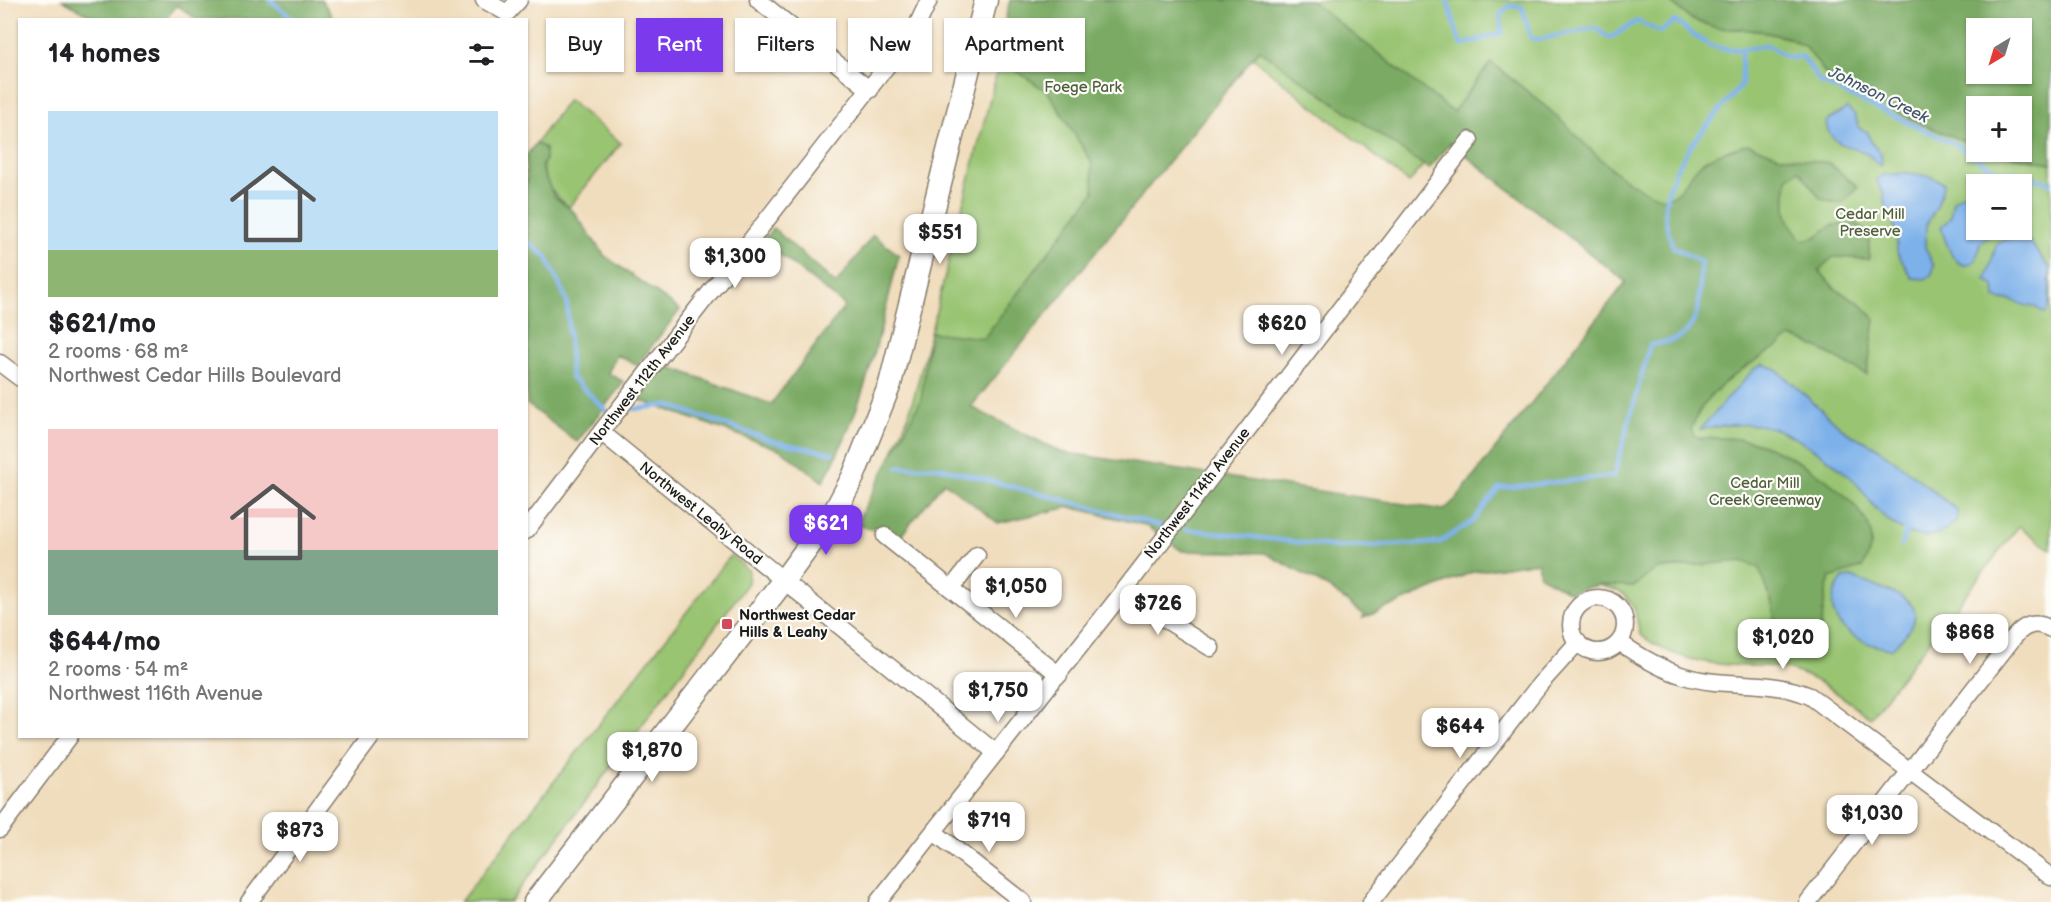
<!DOCTYPE html>
<html lang="en">
<head>
<meta charset="utf-8">
<style>
	:root { --surface:#fff; --page:#f6f6f6; --text:#202124; --muted:#757577; --accent:#7c3aed }
	body { margin:0; font-family:"Balsamiq Sans",sans-serif; background:var(--page); color:var(--text); height:100vh; display:flex; flex-direction:column; font-size:22px; white-space:nowrap }
	* { box-sizing:border-box; margin:0 }
	p { font-size:20px; color:var(--muted) }
	.icon { flex:none; width:33px; height:33px; fill:none; stroke:currentColor; stroke-width:2; stroke-linecap:round; stroke-linejoin:round }
	.map { position:relative; flex:1; overflow:hidden }
	.sheet { position:absolute; left:18px; top:18px; width:510px; height:720px; display:flex; flex-direction:column; background:var(--surface); border-radius:0px; box-shadow:0 2px 4px #0004 }
	.sheet>* { flex:none }
	.top-card { position:absolute; left:546px; top:18px; width:570px; height:54px; display:flex; gap:12px }
	.needle { width:39px; rotate:218deg }
	.buttons { position:absolute; left:1966px; top:18px; display:grid; gap:12px }
	.buttons a { display:grid; place-items:center; width:66px; height:66px; border-radius:0px; background:var(--surface); box-shadow:0 2px 4px #0004; font-size:30px }
	.price { position:absolute; translate:-50% -51px; padding:0 14px; border-radius:12px; background:#fff; color:#222; font-size:20px; line-height:39px; filter:drop-shadow(0 2px 3px #0008) }
	.price::after { content:''; position:absolute; left:50%; top:36px; width:18px; height:14px; margin-left:-9px; background:inherit; clip-path:polygon(0 0,100% 0,50% 100%) }
	.price.current { background:var(--accent); color:#fff }
	ul { padding:0; list-style:none }
	li { display:grid; align-content:center; gap:12px; height:318px; padding:0 30px }
	li span { display:grid; place-items:center; height:186px; border-radius:0px; color:#555 }
	li>.icon { margin-inline-start:auto }
	span .icon { width:108px; height:108px; fill:#fffc; stroke-width:1 }
	li b { font-size:26px }
	h2 { display:flex; justify-content:space-between; align-items:center; height:72px; padding:0 30px; font-size:26px }
	.pill { padding:0 21px; border-radius:0px; background:var(--surface); box-shadow:0 2px 4px #0004; font-size:21px; line-height:54px }
	.pill.current { background:var(--accent); color:#fff }
	.map>svg:first-child { display:block }
	.green { fill:#99c472; stroke:#5a7047; stroke-width:1.5; fill-rule:evenodd }
	.forest { fill:#7aaa64; stroke:#4b6340; stroke-width:1.5; fill-rule:evenodd }
	.water { fill:#7db1ea; stroke:#4c6683; stroke-width:1.5 }
	.lines { fill:none; stroke-linecap:round; stroke-linejoin:round }
	.stream { stroke:#7db1ea; stroke-width:4.5 }
	.minor-casing { stroke:#867c6c; stroke-width:19 }
	.secondary-casing { stroke:#867c6c; stroke-width:25 }
	.minor { stroke:#fff; stroke-width:16 }
	.secondary { stroke:#fff; stroke-width:22 }
	.poi-dot { fill:#d1495b; stroke:#fdfcf7; stroke-width:2 }
	.labels { text-anchor:middle; stroke-width:4.5; stroke-linejoin:round; paint-order:stroke }
	.park-label { font-size:15px; fill:#4e5f3e; stroke:#fdfcf7 }
	.street-label { font-size:15px; fill:#1c1c1c; stroke:#fdfcf7 }
	.poi-label { font-size:15px; font-weight:bold; fill:#1c1c1c; stroke:#fdfcf7; text-anchor:start }
	.water-label { font-size:16px; font-style:italic; fill:#43586e; stroke:#fdfcf7 }
</style>
</head>
<body>
<div class="map">
<svg width="2051" height="902" viewBox="0 0 2051 902">
	<rect width="100%" height="100%" fill="#fdfcf7"/>
	<filter id="ink" filterUnits="userSpaceOnUse"><feTurbulence type="fractalNoise" baseFrequency=".0167" numOctaves="2"/><feDisplacementMap in="SourceGraphic" scale="12" xChannelSelector="R" yChannelSelector="G"/><feConvolveMatrix kernelMatrix="1 2 1 2 8 2 1 2 1" color-interpolation-filters="sRGB"/></filter>
	<filter id="wash" filterUnits="userSpaceOnUse"><feTurbulence type="fractalNoise" baseFrequency=".008" numOctaves="4" result="noise"/><feDisplacementMap in="SourceGraphic" scale="24" xChannelSelector="R" yChannelSelector="G"/><feGaussianBlur stdDeviation="1.35" result="paint"/><feColorMatrix in="noise" values="0 0 0 0 0 0 0 0 0 0 0 0 0 0 0 0 0 1.4 0 .05"/><feComposite in="paint" operator="in"/></filter>
	<g filter="url(#wash)">
		<rect width="100%" height="100%" fill="#f0ddbd"/>
		<path class="green" d="M1015,0H1667L1693,20L1717,28L1755,30L1788,38L1806,47L1830,80L1924,125L1977,146V152H1991L2051,163V550L2019,526L1870,717C1844,698 1818,677 1786,669C1772,665 1758,666 1744,666C1704,664 1673,659 1640,635L1635,610L1625,595L1616,590L1598,585L1570,592L1540,576L1538,562L1472,572L1363,618L1626,282L1479,164L1470,107L1409,183L1230,40L883,476L909,414L917,386ZM1977,184H2022V230H1977Z
			M568,100L621,143L569,207C548,191 539,175 545,149L536,143Z
			M731,555L749,571L748,583L510,902H460Z"/>
		<path class="forest" d="M62,0H322L334,19H196L177,5L166,19H95Z
			M1010,0H1310L1453,112L1491,62C1512,80 1535,96 1555,115C1590,147 1620,187 1667,199C1687,188 1687,174 1703,162C1716,153 1733,149 1748,144L1780,156L1829,163L1858,187L1841,204L1821,199L1799,170L1787,178C1785,206 1782,219 1803,240L1816,237L1832,225L1858,224L1869,236V259L1833,257L1819,270L1835,289L1860,303L1875,319L1867,375L1807,342L1791,337C1756,363 1705,384 1691,430L1694,436L1700,438C1715,438 1732,437 1746,440C1785,448 1852,490 1869,527C1875,540 1869,555 1863,567L1830,578C1821,601 1826,624 1814,645L1780,650C1772,632 1776,629 1774,613C1771,596 1765,582 1758,567L1742,561L1656,569L1635,586L1598,585L1570,592L1540,576L1538,562L1472,572L1363,618L1365,616L1329,588L1265,553L1182,551L1145,525L1070,507L998,523L944,482L899,538L883,525L870,529L856,524L921,400L930,332L984,338L1094,192L1091,161L1048,92L996,58ZM1259,50L1429,169L1450,143L1626,282L1457,498L1444,510L1061,452L971,407Z
			M1667,0H2051V163L1991,152H2022V106H1977V146L1924,125L1830,80L1806,47L1789,38L1755,30L1717,28L1693,20ZM2022,28V74H1977V28Z
			M536,143L545,148V161L541,167L554,196L574,212L604,255L680,310L637,365L617,355L608,373L624,382L577,442L527,404L526,156Z
			M773,228L836,284L873,235L899,255C879,336 865,407 823,482L781,450L639,400L667,366L771,404L845,306L763,241Z"/>
		<path class="water" d="M1847,108L1854,114L1860,129L1868,132L1872,144L1881,153L1882,165L1879,166L1867,153C1851,147 1828,145 1826,122Z
			M1908,173L1929,176L1944,183L1937,207L1926,225L1925,247L1934,266L1932,274L1925,279L1912,278L1897,252V238L1891,214L1885,208L1884,195L1876,180L1883,175Z
			M1963,194L1977,201V230H1994L1980,244L1976,260C1956,279 1945,240 1941,227L1950,218L1953,201Z
			M2017,235L2028,239L2050,269L2049,307L2045,314L2035,307C2025,307 2020,303 2011,300C2004,298 2001,302 1995,298L1994,285L1986,280L1997,242Z
			M1763,364L1776,369L1846,432L1874,446L1902,466L1957,510L1958,518C1934,548 1904,537 1880,513C1869,503 1862,487 1850,477C1828,458 1805,441 1778,430C1754,420 1725,426 1700,429L1753,370Z
			M1851,577C1891,594 1948,600 1891,649C1854,644 1813,618 1843,578Z"/>
		<g class="lines">
			<path class="stream" d="M270,0L294,20
				M1447,0L1461,45L1502,33L1500,15L1508,6L1522,7L1531,38L1536,40L1595,28L1610,38L1637,21L1660,32L1675,21C1714,50 1716,54 1767,45L1789,58L1802,56L1820,82L1957,145L2000,173L2011,172L2051,183
				M526,241L546,256L567,301L571,377L607,411
				M634,409L668,405L776,442L832,453
				M898,467H938L1162,526
				M1185,529L1338,547L1439,543L1473,521L1499,488L1614,476L1650,345C1659,343 1670,342 1678,338C1704,324 1699,287 1701,262L1673,247C1670,236 1664,222 1665,210C1667,162 1713,120 1742,84L1741,50
				M1902,545L1906,531"/>
		</g>
	</g>
	<g filter="url(#ink)">
		<g class="lines">
			<defs>
				<path id="minor" d="M484,0L507,13L519,0
					M758,0L870,90
					M0,363L20,378
					M601,432L996,753
					M526,531L601,432L915,30L929,0
					M885,536L1059,675
					M951,589L977,555
					M1122,593L1211,648
					M1571 625a27 27 0 1 1 54 0a27 27 0 1 1-54 0Z
					M1619,642C1639,656 1660,669 1684,676C1726,689 1766,678 1810,696L2051,877
					M0,829L70,736
					M934,832L1023,902
					M249,902L372,736
					M878,902L1122,593L1470,140
					M1371,902L1540,684L1578,642
					M1808,902L2014,637C2025,624 2035,621 2051,629"/>
				<path id="secondary" d="M535,902L784,580L836,509L853,477L890,384L986,0"/>
			</defs>
			<use href="#minor" class="minor-casing"/>
			<use href="#secondary" class="secondary-casing"/>
			<use href="#minor" class="minor"/>
			<use href="#secondary" class="secondary"/>
		</g>
	</g>
	<rect class="poi-dot" x="721" y="618" width="12" height="12" rx="3"/>
	<g class="labels">
		<g class="park-label">
			<text x="1083" y="92">Foege Park</text>
			<text x="1870" y="219">Cedar Mill<tspan x="1870" dy="17">Preserve</tspan></text>
			<text x="1765" y="488">Cedar Mill<tspan x="1765" dy="17">Creek Greenway</tspan></text>
		</g>
		<g class="street-label">
			<text transform="translate(642 380) rotate(-52)" y="5">Northwest 112th Avenue</text>
			<text transform="translate(1197 493) rotate(-52)" y="5">Northwest 114th Avenue</text>
			<text transform="translate(701 513) rotate(39)" y="5">Northwest Leahy Road</text>
		</g>
		<g class="poi-label">
			<text x="739" y="620">Northwest Cedar<tspan x="739" dy="17">Hills &amp; Leahy</tspan></text>
		</g>
		<g class="water-label">
			<text transform="translate(1879 94) rotate(26)" y="6">Johnson Creek</text>
		</g>
	</g>
</svg>
<div class="buttons">
<a><svg class="needle" viewBox="-14 -14 28 28"><path d="M0-13l5 13h-10z" fill="#e53935"/><path d="M0 13l5-13h-10z" fill="#757577"/></svg></a>
<a>+</a>
<a>−</a>
</div>
<b class="price" style="left:940px;top:265px">$551</b>
<b class="price" style="left:735px;top:289px">$1,300</b>
<b class="price" style="left:1282px;top:356px">$620</b>
<b class="price current" style="left:826px;top:556px">$621</b>
<b class="price" style="left:1016px;top:619px">$1,050</b>
<b class="price" style="left:1158px;top:636px">$726</b>
<b class="price" style="left:1970px;top:665px">$868</b>
<b class="price" style="left:1783px;top:670px">$1,020</b>
<b class="price" style="left:998px;top:723px">$1,750</b>
<b class="price" style="left:1460px;top:759px">$644</b>
<b class="price" style="left:652px;top:783px">$1,870</b>
<b class="price" style="left:1872px;top:846px">$1,030</b>
<b class="price" style="left:989px;top:853px">$719</b>
<b class="price" style="left:300px;top:863px">$873</b>
<div class="top-card">
<a class="pill">Buy</a>
<a class="pill current">Rent</a>
<a class="pill">Filters</a>
<a class="pill">New</a>
<a class="pill">Apartment</a>
</div>
<section class="sheet">
<h2>14 homes<svg class="icon" aria-label="filters" viewBox="0 0 24 24"><path d="M4 7h16M4 17h16"/><circle cx="9" cy="7" r="2"/><circle cx="15" cy="17" r="2"/></svg></h2>
<ul>
<li><span style="background:linear-gradient(#bfe0f5 75%,#8fb573 0)"><svg class="icon" aria-label="home" viewBox="0 0 24 24"><path d="M3 11l9-7 9 7M6 9v11h12V9"/></svg></span><div><b>$621/mo</b><p>2 rooms · 68 m²</p><p>Northwest Cedar Hills Boulevard</p></div></li>
<li><span style="background:linear-gradient(#f6c9c9 65%,#7fa58c 0)"><svg class="icon" aria-label="home" viewBox="0 0 24 24"><path d="M3 11l9-7 9 7M6 9v11h12V9"/></svg></span><div><b>$644/mo</b><p>2 rooms · 54 m²</p><p>Northwest 116th Avenue</p></div></li>
</ul>
</section>
</div>
</body>
</html>
